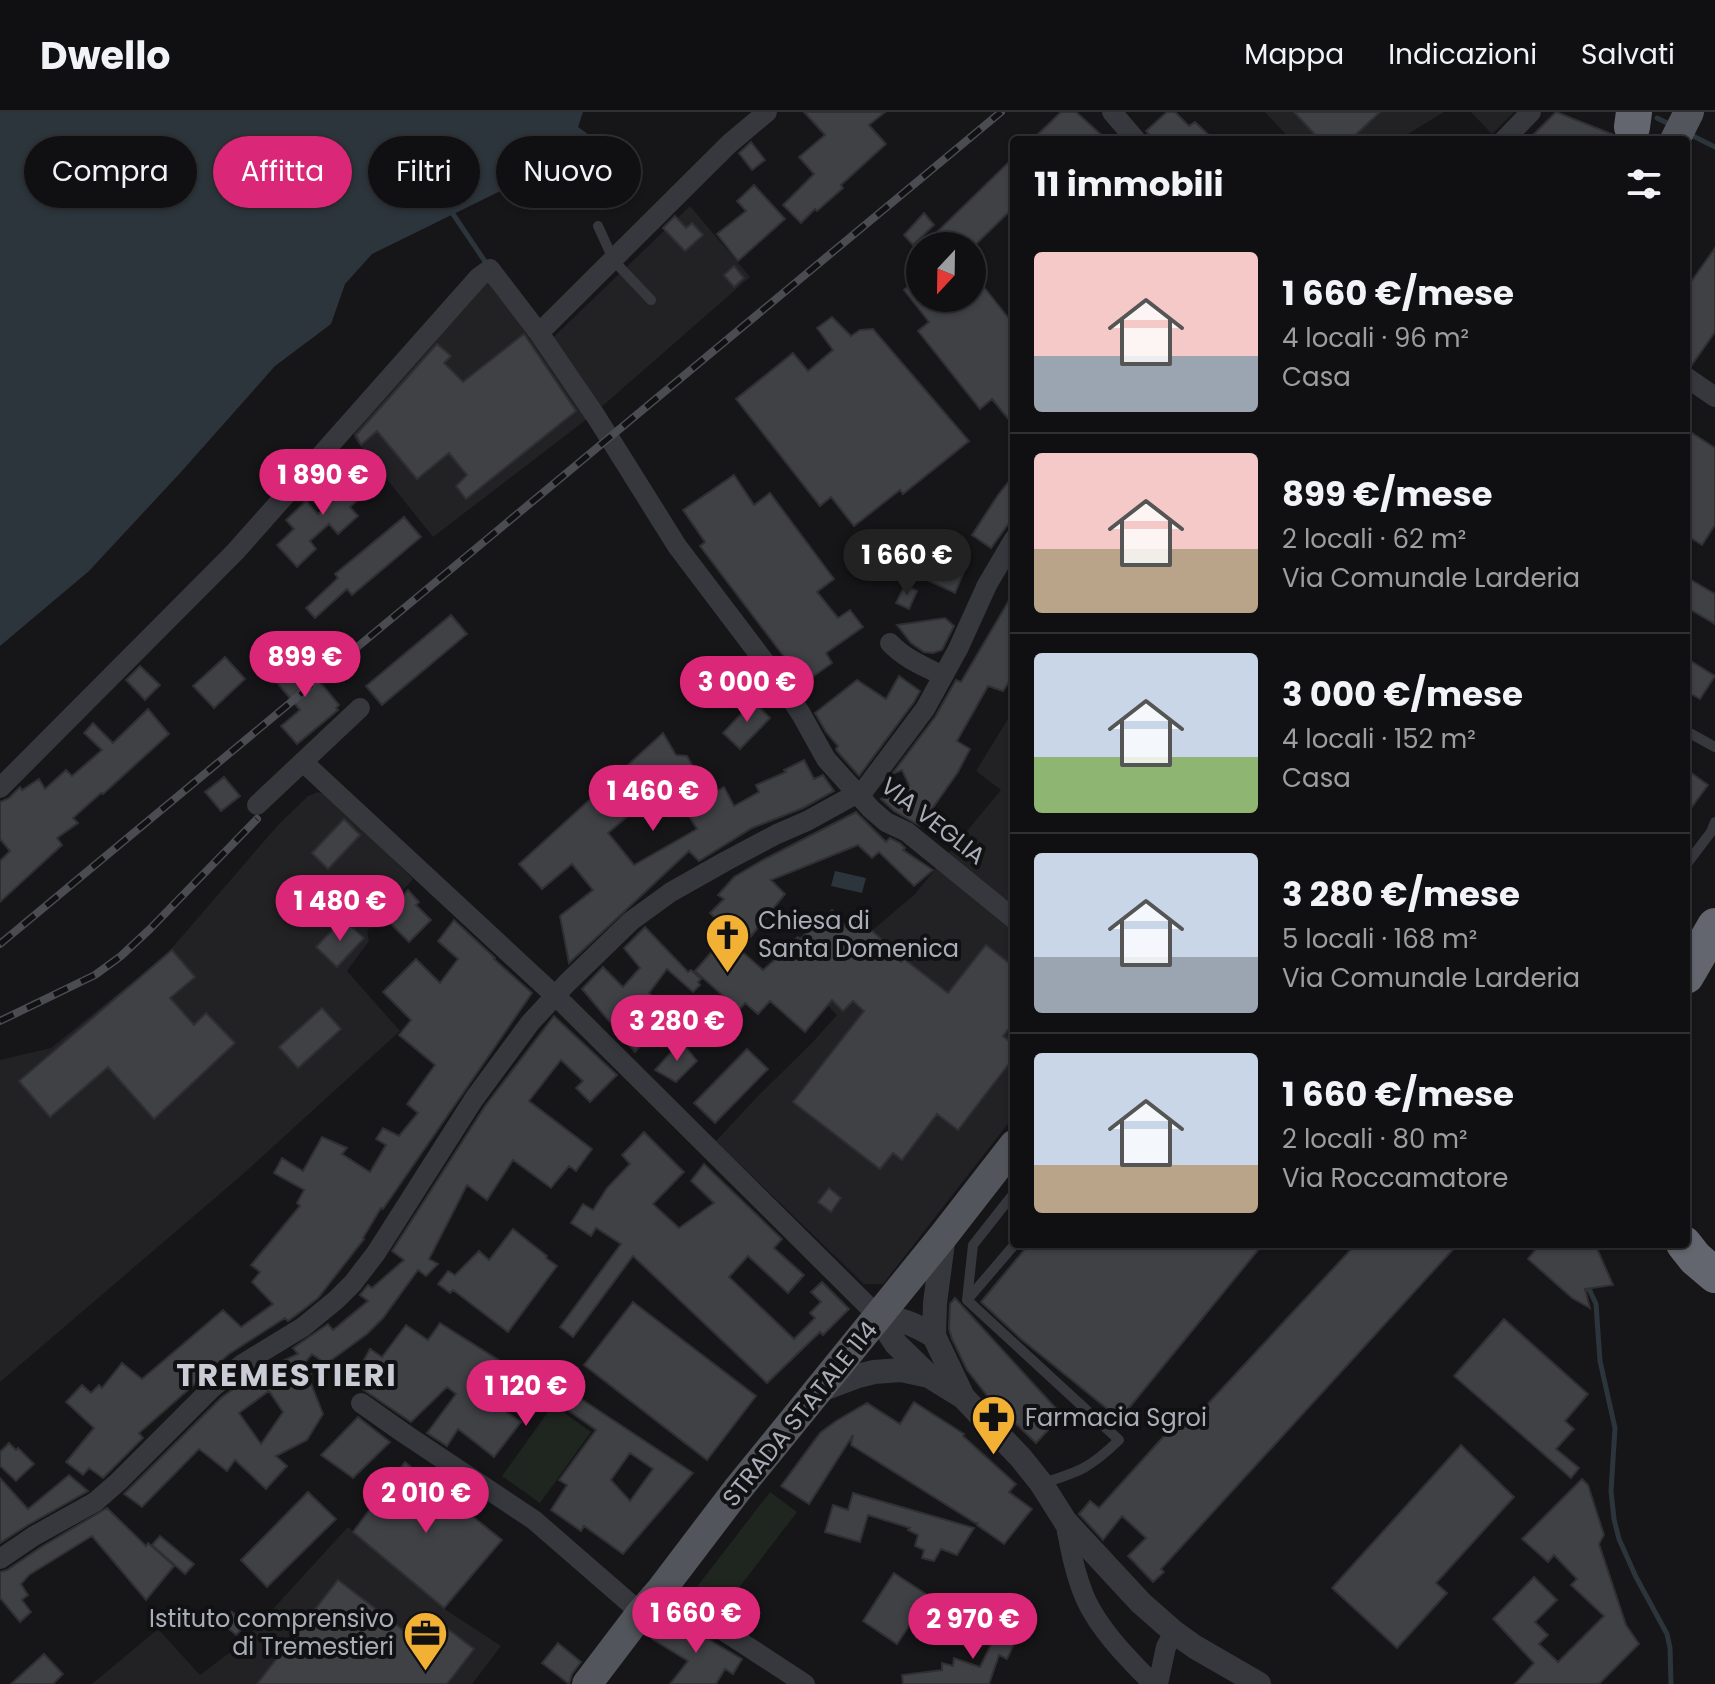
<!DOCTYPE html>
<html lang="it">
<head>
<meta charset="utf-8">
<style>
	:root { --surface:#101012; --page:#1e1e20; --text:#f1f3f6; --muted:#9c9d9f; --line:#303032; --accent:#db2777 }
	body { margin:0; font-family:Poppins,sans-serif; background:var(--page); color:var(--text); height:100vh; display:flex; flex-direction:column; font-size:30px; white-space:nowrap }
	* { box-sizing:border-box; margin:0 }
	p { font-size:26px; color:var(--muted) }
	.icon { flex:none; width:44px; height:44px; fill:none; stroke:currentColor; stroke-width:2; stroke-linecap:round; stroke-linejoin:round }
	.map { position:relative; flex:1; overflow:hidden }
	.details { position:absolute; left:1010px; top:24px; width:680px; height:1112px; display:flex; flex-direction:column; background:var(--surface); border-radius:8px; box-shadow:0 2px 6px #0004,0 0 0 2px var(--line) }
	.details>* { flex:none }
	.top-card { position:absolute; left:24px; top:24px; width:760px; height:72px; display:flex; gap:16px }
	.needle { width:52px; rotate:202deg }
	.controls { position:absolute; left:906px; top:120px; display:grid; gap:16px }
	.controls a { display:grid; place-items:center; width:80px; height:80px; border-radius:50%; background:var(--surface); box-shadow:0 2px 6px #0004,0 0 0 2px var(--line); font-size:40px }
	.price { position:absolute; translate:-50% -68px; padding:0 18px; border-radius:28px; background:var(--accent); color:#fff; font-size:26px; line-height:52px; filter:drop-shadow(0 2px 4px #0008) }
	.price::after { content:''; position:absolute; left:50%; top:48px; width:24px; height:18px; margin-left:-12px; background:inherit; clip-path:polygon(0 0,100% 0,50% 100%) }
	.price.current { background:#222; color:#fff }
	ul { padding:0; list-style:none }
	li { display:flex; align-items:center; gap:24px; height:200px; padding:0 24px }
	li+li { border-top:2px solid var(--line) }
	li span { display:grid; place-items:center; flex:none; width:224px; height:160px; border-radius:8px; color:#555 }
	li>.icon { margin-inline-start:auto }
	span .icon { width:96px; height:96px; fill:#fffc; stroke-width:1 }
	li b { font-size:34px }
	h2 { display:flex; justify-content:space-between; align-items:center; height:96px; padding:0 24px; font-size:34px }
	.tag { padding:0 28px; border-radius:36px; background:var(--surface); box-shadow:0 2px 6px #0004,0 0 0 2px var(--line); font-size:28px; line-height:72px }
	.tag.current { background:var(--accent); color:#fff }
	header { display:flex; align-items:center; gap:48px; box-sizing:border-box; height:112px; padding:0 40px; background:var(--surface); border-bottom:2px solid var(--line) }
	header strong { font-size:38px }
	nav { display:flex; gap:44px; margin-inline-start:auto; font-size:28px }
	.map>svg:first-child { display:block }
	.built { fill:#222225 }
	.green { fill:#1e261f }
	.water { fill:#2c353c }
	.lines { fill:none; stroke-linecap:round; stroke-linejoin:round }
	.stream { stroke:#2c353c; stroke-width:5 }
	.building { fill:#404145; stroke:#303034; stroke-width:2; fill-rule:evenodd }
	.service { stroke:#37383d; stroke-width:10 }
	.minor { stroke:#37383d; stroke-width:20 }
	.tertiary { stroke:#37383d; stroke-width:24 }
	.primary { stroke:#53555c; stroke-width:30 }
	.motorway { stroke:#63666e; stroke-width:36 }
	.rail-casing { stroke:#4a4c52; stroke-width:8 }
	.rail { stroke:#111113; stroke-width:5; stroke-dasharray:15; stroke-linecap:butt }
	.labels { text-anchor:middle; stroke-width:8; stroke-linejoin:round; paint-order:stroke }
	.street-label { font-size:24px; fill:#a8adb8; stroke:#111113 }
	.poi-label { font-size:24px; fill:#a8adb8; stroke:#111113; text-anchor:start }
	.district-label { font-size:32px; font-weight:bold; letter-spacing:2px; fill:#c9ccd4; stroke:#111113 }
</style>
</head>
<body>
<header>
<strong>Dwello</strong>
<nav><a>Mappa</a><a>Indicazioni</a><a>Salvati</a></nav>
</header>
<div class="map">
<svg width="1715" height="1572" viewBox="0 0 1715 1572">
	<rect width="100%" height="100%" fill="#161618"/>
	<path class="built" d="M1265,0H1444L1398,28H1291Z
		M1471,0H1514L1492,22Z
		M690,94L750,165L591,304L433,425L354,326V317L489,166L542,236Z
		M1014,597V1004L883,1172H864L716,1029L759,983L812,931L837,903L808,873L914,783L1001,678L976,659Z
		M318,680L328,683L413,767L367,819L369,829L347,859L400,919L243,1062L0,1270V948L51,936L166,843L278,713L308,684Z
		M348,1415L443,1496L501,1534L472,1572H92L158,1517L200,1563L241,1532Z"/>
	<path class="green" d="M553,1293L591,1320L540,1391L502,1364Z
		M770,1380L797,1400L721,1499L696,1476Z"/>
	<path class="water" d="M0,0H583L578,15L619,44C601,61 578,87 550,83C541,82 531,72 523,68L372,142L345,172L331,212L275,254L181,360L89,459L0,534Z
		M835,759L866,766L862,781L831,774Z"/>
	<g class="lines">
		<path class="stream" d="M1657,6L1671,13
			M1691,23L1715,35
			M453,102L484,148
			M1583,1172L1590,1179L1596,1192L1600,1249L1615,1316L1611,1379L1614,1407L1619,1427L1636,1465L1667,1522L1670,1536L1671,1572"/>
	</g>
	<path class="building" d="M804,0H885L869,13L886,32L841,73L843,76L817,99L815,97L801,111L783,93L814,62L799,45L825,23Z
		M1061,0H1076L1107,28H1032Z
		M1167,0H1175L1189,14L1195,10L1214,28H1154L1146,19Z
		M1294,0H1380L1350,28H1320Z
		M1556,0L1612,22L1616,28H1528Z
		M751,30L765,48L752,58L739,41Z
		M1014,45V95L974,134H950L938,119Z
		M754,73L785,107L738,149L717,122L746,99L737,89Z
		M924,101L934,113L913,133L904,123Z
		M675,104L686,116L692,111L703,123L685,139L663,116Z
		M1715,136V220L1691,254L1686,252V177Z
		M734,154L744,166L734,175L724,163Z
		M972,160L1014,213V314L992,287L980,297L918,219L929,210L904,178L920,165V186H972Z
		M832,205L851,224L860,218L873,217L969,329L903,382L900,378L854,414L831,385L820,394L736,287L793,241L808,259L833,238L817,216Z
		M524,222L576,299L466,387L456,374L467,363L449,341L417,367L377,319L361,333L356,323L437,232L451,244L444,251L463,270Z
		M1686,317L1715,336V413L1702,433L1686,423Z
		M351,355L370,377L350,395L358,404L338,422L329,412L310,429L316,437L297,455L277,433L294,417L286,408L306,389L318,402L338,384L330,374Z
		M734,363L754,393L770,381L834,467L817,480L838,506L850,498L863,515L826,541L832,551L804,571L700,434L705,430L683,398Z
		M1014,363V404L991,436L972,423L998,383Z
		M404,405L421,425L352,483L347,477L315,506L306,496L338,466L335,462Z
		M938,443L966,455L955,481L927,468Z
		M1686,465L1715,482V512L1686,495Z
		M905,473L917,479L909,497L896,491Z
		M1014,480V562L1003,579L988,574L957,629L970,637L958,660L920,714L894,699L881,687L909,673L902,658L892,662L935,605L956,568L961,570Z
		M451,503L467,522L382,593L366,574Z
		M945,506L954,514L942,538L933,541L924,540L911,531L897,513Z
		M300,542L312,556L310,558L339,593L336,596L338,598L297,632L281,614L300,598L273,566Z
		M225,545L245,567L214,596L193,574Z
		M1686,546L1715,564L1700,587L1686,579Z
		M140,554L160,573L145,588L126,568Z
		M899,564L920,579L914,590L859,664L837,639L836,637L838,634L826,620L815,601L857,568L886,587Z
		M751,587L770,606L740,637L723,621L743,600L740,598Z
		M148,597L169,622L103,682L101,681L73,706L78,711L57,726L62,733L0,790V749L10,739L0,727V690L9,686L20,675L22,678L39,667L45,677L66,658L72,664L102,638L84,621L93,611L113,631Z
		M663,621L676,643L687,644L709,683L724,675L734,694L759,680L756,673L786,660L784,658L804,648L814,667L823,663L834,679L803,696L752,716L699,749L689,739L569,851L560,804L593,778L572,752L542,777L519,752ZM668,670L697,717L634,753L608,721Z
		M1686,657L1708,673L1686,703Z
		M224,665L240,684L221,699L205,680Z
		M856,700L886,730L890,726L900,731L905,736L903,738L933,758L914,774L879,740L872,746L858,733L771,768L785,782L740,838L763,858L785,839L783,837L798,825L800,827L832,798L846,815L858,807L878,824L901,850L904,847L948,881L986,833L1014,855V910L1003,924L1014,933V945L958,1018L937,1002L902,1048L893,1041L880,1057L793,990L864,899L853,889L843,899L832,888L805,920L770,889L758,902L745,891L739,898L695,859L729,820L710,801L724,787L718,783L734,765L763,748Z
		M344,707L360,723L328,757L312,741Z
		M408,778L419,790L416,793L431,808L409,830L383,804Z
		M343,807L364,826L337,855L316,835Z
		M454,808L495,846L494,847L532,881L383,1097L381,1096L363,1126L364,1127L318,1186L295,1204L288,1209L285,1206L229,1242L139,1321L143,1326L103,1366L89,1356L83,1363L66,1350L94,1316L66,1290L82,1273L91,1281L99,1273L102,1276L122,1251L142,1267L223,1198L241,1215L273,1192L252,1170L260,1160L251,1153L300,1094L297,1091L304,1078L274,1061L282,1046L303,1059L322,1025L347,1036L342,1042L370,1060L386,1033L376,1027L383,1016L399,1024L418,1001L407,992L435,953L399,923L411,908L383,880L416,847L440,871L458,847L438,829Z
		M645,815L688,860L691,858L701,867L698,870L700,873L693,880L667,857L649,881L660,892L645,907L656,917L635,940L582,877L603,855L623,875L640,856L624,836Z
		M172,838L195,865L170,886L194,913L206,901L235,931L154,1007L108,955L50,1005L19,969Z
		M322,896L341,917L298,956L279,935Z
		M554,904L617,963L590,990L576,976L583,969L561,948L529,989L592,1037L576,1059L569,1054L551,1076L513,1048L487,1088L467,1073L429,1147L438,1152L426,1164L418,1158L383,1206L367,1222L330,1249L326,1252L312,1242L302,1254L311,1262L308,1264L323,1302L307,1328L276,1344L287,1354L266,1377L235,1348L227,1359L199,1337L142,1395L124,1382L222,1285L258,1260L298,1242L293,1236L328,1212L333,1218L368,1189L360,1183L368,1173L372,1176L404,1148L392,1139L485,994ZM269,1279L283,1300L261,1332L239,1301Z
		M681,929L697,949L676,970L655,958Z
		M747,937L768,957L715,1011L694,991Z
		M644,1020L684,1060L653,1092L679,1116L714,1091L691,1069L704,1052L782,1127L774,1136L804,1163L788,1181L748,1144L729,1165L794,1227L815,1206L810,1201L821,1190L811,1180L822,1170L849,1197L823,1223L820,1220L767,1271L633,1144L573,1225L560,1215L621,1132L596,1116L591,1124L571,1111L583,1092L593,1098L607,1076L630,1052L622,1043Z
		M829,1076L841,1086L831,1100L818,1090Z
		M513,1117L547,1144L546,1146L557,1154L508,1220L453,1178L450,1181L438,1172L448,1159L455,1163L479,1139L489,1148Z
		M1029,1132H1263L1120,1307L1021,1227L981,1190Z
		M1356,1132H1458L1161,1457L1164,1460L1153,1470L1128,1444L1146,1426L1122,1404L1103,1428L1079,1402L1090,1389L1099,1396L1184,1302L1192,1309Z
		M1540,1132H1572L1576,1137L1588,1132H1595L1613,1173L1585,1177L1590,1196L1572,1186L1528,1147Z
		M955,1186L1062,1303L1036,1331L989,1286L967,1258L952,1227L949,1217L950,1192Z
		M633,1190L756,1284L707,1348L584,1253Z
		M1504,1207L1588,1282L1565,1309L1574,1317L1556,1337L1579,1356L1571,1366L1454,1264Z
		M440,1211L516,1259L522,1250L551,1267L693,1361L623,1442L584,1414L581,1419L551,1398L567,1373L559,1368L596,1318L548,1284L546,1287L522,1274L505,1299L521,1310L494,1345L458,1317L447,1334L427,1321L456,1282L447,1275L411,1310L352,1270L370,1237L382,1245L406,1213L428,1228ZM630,1341L653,1357L630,1389L611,1368Z
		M914,1290L964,1322L963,1324L1016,1372L1009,1380L1032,1397L1004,1432L977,1413L978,1410L977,1412L851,1333L853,1323L809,1392L781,1374L820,1321L836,1309L867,1291L900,1312Z
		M358,1305L390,1330L353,1366L321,1343Z
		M9,1331L16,1338L18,1336L34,1352L16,1369L0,1354V1340Z
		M1461,1333L1514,1385L1436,1471L1447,1481L1397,1536L1332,1476Z
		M405,1350L502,1428L444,1496L353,1420Z
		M69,1363L88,1379L28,1413L0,1431V1366L28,1397Z
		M1582,1367L1588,1373L1604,1423L1599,1432L1626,1513L1639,1532L1599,1572H1515L1534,1551L1493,1507L1534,1465L1557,1488L1535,1510L1548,1523L1539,1532L1558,1550L1604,1504L1571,1473L1577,1467L1554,1443L1548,1450L1522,1427Z
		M308,1380L336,1407L267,1475L241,1448Z
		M853,1381L974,1416L957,1443L941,1437L934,1449L922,1446L924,1438L915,1434L918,1423L908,1418L910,1416L868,1403L860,1430L825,1420L833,1393L848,1398Z
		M107,1396L146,1434L148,1431L174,1454L146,1488L92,1424L29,1463L21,1472L28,1483L22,1488L31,1500L20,1510L0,1486V1460L7,1458L41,1435Z
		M160,1424L194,1452L185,1462L152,1433Z
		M894,1461L929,1484L897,1532L863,1509Z
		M338,1468L411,1524L428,1502L474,1537L447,1572H257Z
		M957,1484L972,1489L967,1506L952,1501Z
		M232,1500L246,1513L236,1523L222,1511Z
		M1006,1502L1024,1511L1007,1547L999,1543L989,1572H903L902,1563L942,1558V1551L953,1554L954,1546L980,1555Z
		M666,1505L703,1529L706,1526L742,1547L733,1562L725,1557L716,1572H670L688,1549L652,1527Z
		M558,1531L581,1550L572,1562L569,1572L542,1551Z
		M44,1542L63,1562L53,1572H11Z"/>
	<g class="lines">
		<path class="service" d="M598,114L614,149L651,188
			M1686,619L1715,635
			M1686,753L1711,720L1715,710
			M1014,1081L973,1133L967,1188L1119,1328C1091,1355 1080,1360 1043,1371
			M968,1187L1015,1132"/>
		<path class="minor" d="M1112,0L1136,28
			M1504,28L1531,0
			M539,221L729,32L767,0
			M1686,265L1715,285
			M890,531C905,547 924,554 943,564
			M303,650L565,893L878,1204
			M0,676L235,440L479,165L490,157L539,221L597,306L677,434L780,570L801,602L826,647L871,697L886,710L907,720L1014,807
			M257,693L360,596
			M361,1291L405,1322L534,1408L641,1501
			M1065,1409C1070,1436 1075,1463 1086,1488C1101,1520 1129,1547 1153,1572
			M0,1447L34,1424L95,1390L118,1370L213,1275L244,1251L303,1215L336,1188L353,1171L376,1141L474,987L530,911L567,871L631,809L671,780L726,749L777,722L807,709L865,677L925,597L958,537L987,473L1014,427
			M661,1478L805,1572
			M1158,1572L1166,1535L1174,1520"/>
		<path class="tertiary" d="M944,1123L935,1191L934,1224L963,1285
			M878,1204L896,1232L928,1263
			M878,1204C902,1207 914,1212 934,1224
			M818,1279L858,1264L874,1260L901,1258L929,1264L963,1285L1021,1346L1041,1371L1065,1409L1141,1491L1174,1520L1195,1535L1259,1572"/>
		<path class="primary" d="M1675,28L1689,0
			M587,1572L641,1501L661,1478L737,1378L944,1123L1014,1033"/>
		<path class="motorway" d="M1632,15L1634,0
			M1686,864L1715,814
			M1684,1132L1695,1146L1715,1163"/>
		<defs>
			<path id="rail" d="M0,832L1001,0
				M0,909L95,863L121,844L150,817L257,707"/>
		</defs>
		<use href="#rail" class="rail-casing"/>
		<use href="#rail" class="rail"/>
	</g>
	<defs>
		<symbol id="church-pin" viewBox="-11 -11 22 30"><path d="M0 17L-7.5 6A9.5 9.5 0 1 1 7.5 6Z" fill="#f2b134" stroke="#111113"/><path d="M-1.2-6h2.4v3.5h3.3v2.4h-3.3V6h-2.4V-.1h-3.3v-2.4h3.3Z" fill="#111"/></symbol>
		<symbol id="pharmacy-pin" viewBox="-11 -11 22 30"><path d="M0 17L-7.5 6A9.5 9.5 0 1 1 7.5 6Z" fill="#f2b134" stroke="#111113"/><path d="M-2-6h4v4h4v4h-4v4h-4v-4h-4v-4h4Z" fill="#111"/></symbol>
		<symbol id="office-pin" viewBox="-11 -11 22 30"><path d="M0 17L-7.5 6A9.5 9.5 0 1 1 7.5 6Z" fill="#f2b134" stroke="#111113"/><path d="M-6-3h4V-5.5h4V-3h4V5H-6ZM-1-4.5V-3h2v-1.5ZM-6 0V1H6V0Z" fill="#111"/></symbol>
	</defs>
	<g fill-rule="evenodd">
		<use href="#church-pin" x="702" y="798" width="51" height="69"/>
		<use href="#pharmacy-pin" x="968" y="1280" width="51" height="69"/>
		<use href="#office-pin" x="400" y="1496" width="51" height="69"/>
	</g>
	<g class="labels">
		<g class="street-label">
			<text transform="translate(933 709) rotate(38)" y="8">VIA VEGLIA</text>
			<text transform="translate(800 1302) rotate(-51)" y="8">STRADA STATALE 114</text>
		</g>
		<g class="poi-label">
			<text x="758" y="817">Chiesa di<tspan x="758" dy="28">Santa Domenica</tspan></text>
			<text x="1025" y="1314">Farmacia Sgroi</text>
			<text x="394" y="1515" text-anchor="end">Istituto comprensivo<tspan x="394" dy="28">di Tremestieri</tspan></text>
		</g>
		<g class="district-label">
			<text x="287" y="1274">TREMESTIERI</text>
		</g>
	</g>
</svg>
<div class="controls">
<a><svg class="needle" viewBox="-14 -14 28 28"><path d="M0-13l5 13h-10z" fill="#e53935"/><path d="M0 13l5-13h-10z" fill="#9c9d9f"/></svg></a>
</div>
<b class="price" style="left:323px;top:405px">1 890 €</b>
<b class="price current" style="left:907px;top:485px">1 660 €</b>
<b class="price" style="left:305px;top:587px">899 €</b>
<b class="price" style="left:747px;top:612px">3 000 €</b>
<b class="price" style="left:653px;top:721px">1 460 €</b>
<b class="price" style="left:340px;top:831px">1 480 €</b>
<b class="price" style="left:677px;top:951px">3 280 €</b>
<b class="price" style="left:526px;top:1316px">1 120 €</b>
<b class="price" style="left:426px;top:1423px">2 010 €</b>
<b class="price" style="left:696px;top:1543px">1 660 €</b>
<b class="price" style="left:973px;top:1549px">2 970 €</b>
<div class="top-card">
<a class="tag">Compra</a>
<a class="tag current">Affitta</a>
<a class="tag">Filtri</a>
<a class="tag">Nuovo</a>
</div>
<section class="details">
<h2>11 immobili<svg class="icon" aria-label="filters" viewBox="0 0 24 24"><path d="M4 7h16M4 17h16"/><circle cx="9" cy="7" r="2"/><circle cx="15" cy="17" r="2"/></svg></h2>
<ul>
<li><span style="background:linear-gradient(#f6c9c9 65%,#9aa5b1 0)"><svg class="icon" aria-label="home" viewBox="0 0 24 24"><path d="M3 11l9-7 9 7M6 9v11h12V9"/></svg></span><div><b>1 660 €/mese</b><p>4 locali · 96 m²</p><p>Casa</p></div></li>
<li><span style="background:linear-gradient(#f6c9c9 60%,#b9a48a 0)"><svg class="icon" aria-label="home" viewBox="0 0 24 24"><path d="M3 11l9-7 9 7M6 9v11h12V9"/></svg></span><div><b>899 €/mese</b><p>2 locali · 62 m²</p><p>Via Comunale Larderia</p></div></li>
<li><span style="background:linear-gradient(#c9d6e8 65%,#8fb573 0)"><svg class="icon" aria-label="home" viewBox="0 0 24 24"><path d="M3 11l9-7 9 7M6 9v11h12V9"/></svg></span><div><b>3 000 €/mese</b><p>4 locali · 152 m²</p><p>Casa</p></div></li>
<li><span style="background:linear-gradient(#c9d6e8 65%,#9aa5b1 0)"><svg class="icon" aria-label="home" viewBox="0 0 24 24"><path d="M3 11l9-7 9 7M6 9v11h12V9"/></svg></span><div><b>3 280 €/mese</b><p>5 locali · 168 m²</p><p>Via Comunale Larderia</p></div></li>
<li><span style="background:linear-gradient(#c9d6e8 70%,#b9a48a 0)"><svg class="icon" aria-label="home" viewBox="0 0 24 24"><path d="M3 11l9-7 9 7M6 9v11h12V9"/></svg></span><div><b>1 660 €/mese</b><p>2 locali · 80 m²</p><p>Via Roccamatore</p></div></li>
</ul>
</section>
</div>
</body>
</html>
